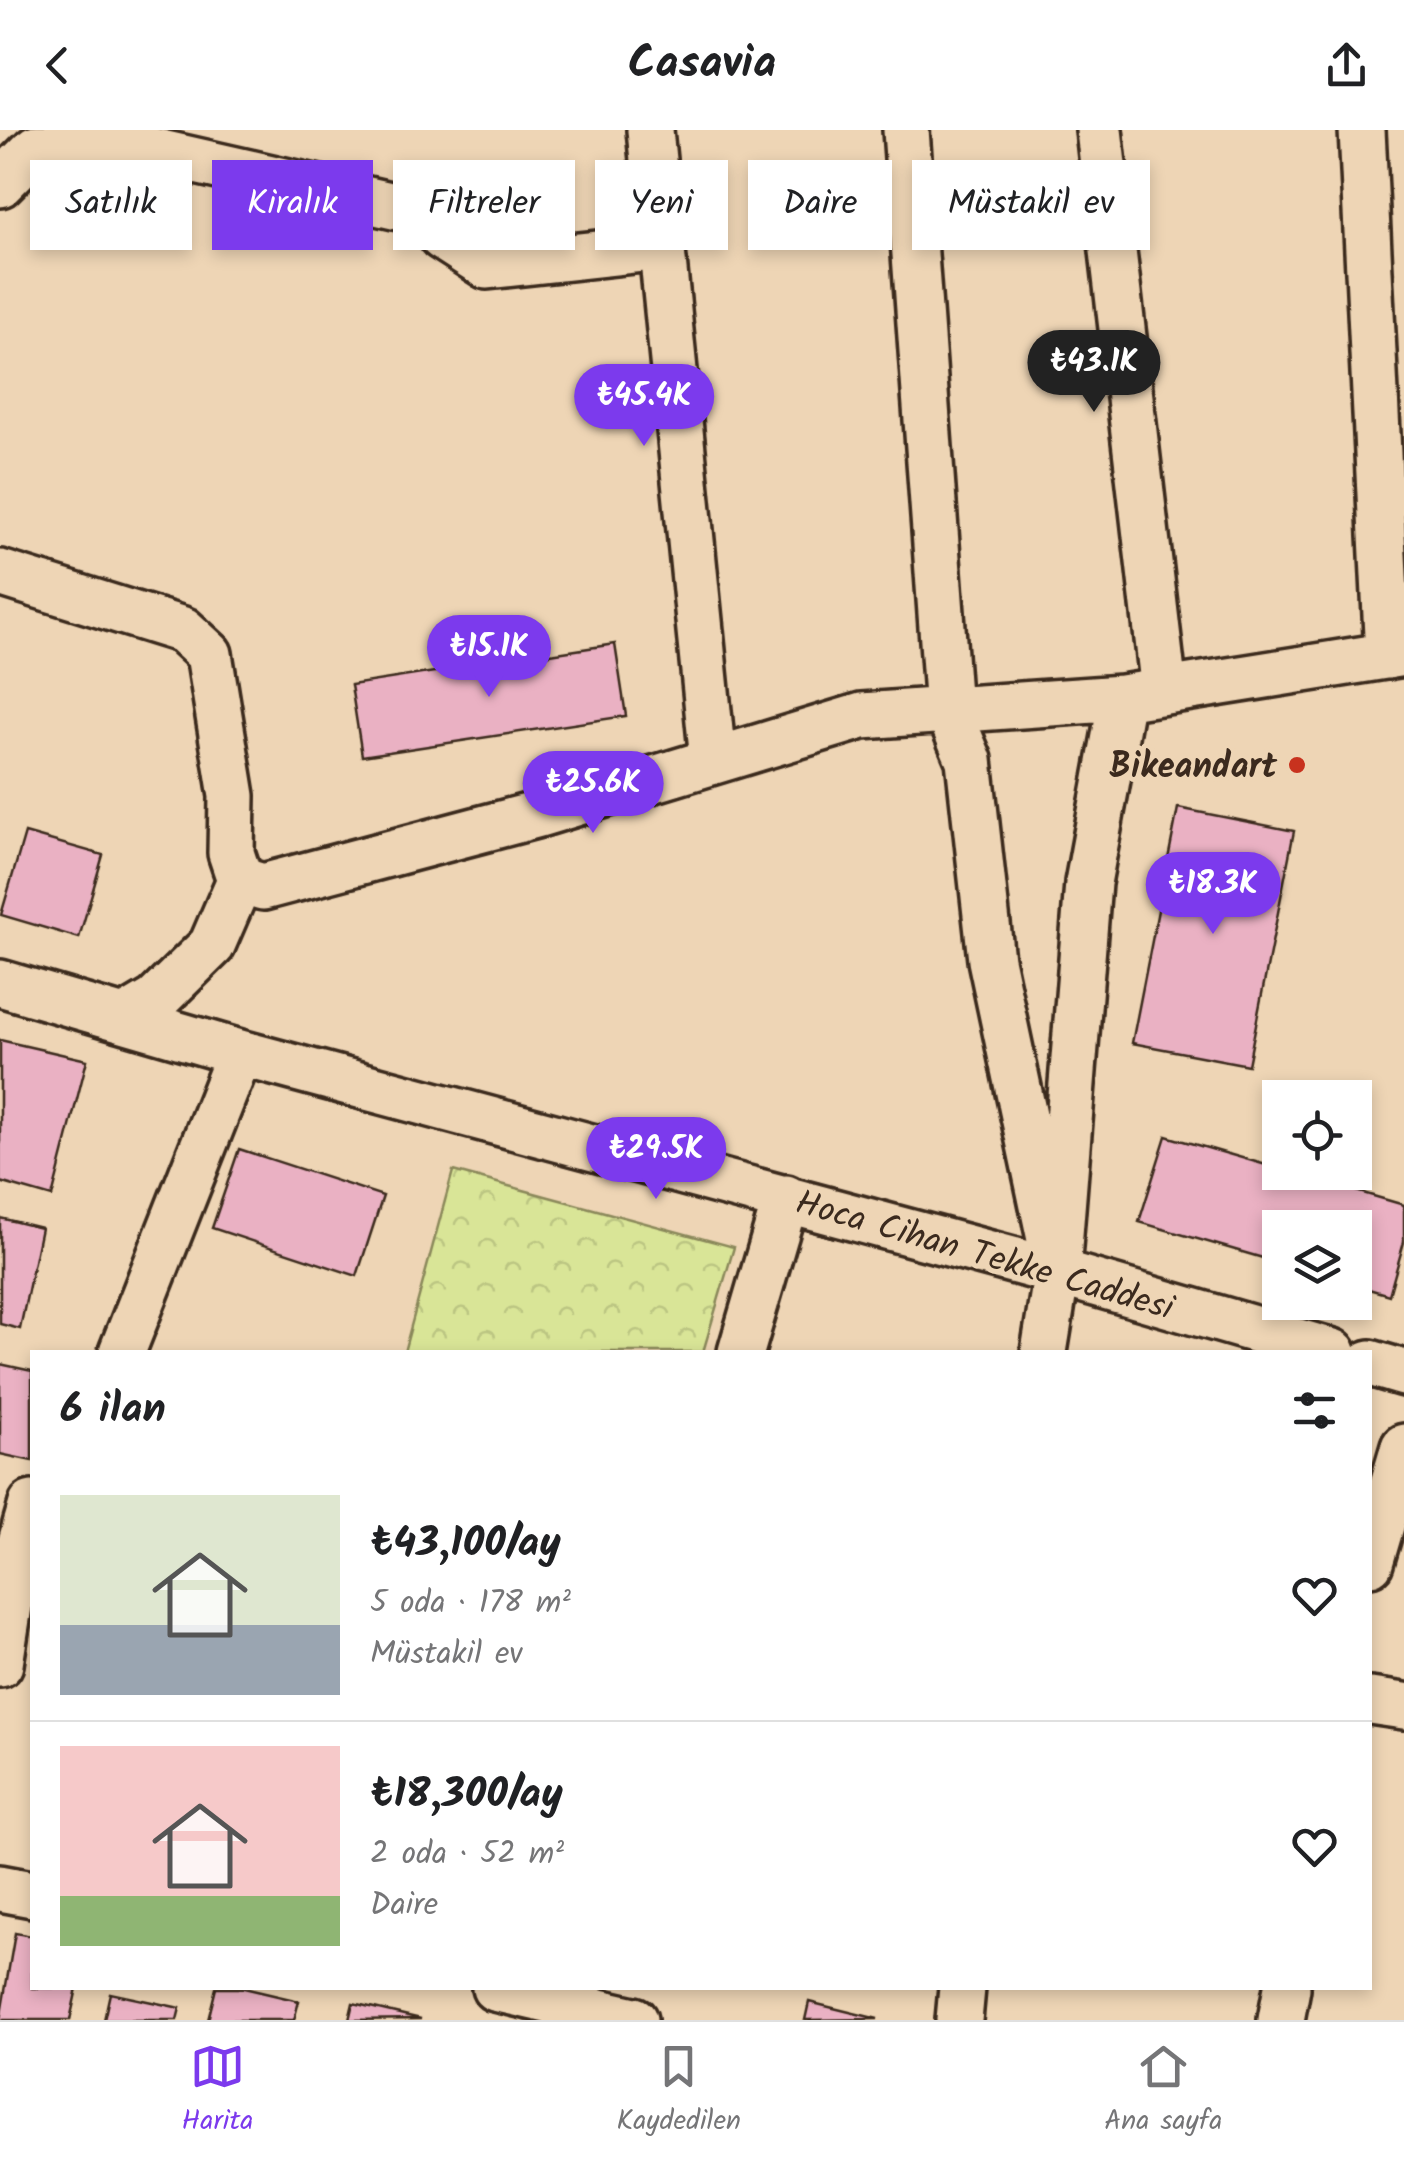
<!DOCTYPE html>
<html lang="tr">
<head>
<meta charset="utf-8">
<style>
	:root { --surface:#fff; --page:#f2f2f2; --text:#202124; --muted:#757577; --line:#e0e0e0; --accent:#7c3aed }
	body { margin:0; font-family:Kalam,sans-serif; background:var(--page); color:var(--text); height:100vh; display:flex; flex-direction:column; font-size:38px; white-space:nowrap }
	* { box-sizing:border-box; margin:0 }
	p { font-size:32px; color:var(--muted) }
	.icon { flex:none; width:55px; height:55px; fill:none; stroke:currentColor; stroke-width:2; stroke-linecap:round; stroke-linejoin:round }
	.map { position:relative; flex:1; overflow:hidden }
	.side { position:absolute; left:30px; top:1220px; width:1342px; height:640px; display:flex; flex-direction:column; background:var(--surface); border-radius:0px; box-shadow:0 5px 15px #0003 }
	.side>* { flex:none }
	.hud { position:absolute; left:30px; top:30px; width:1345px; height:90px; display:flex; gap:20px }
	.tools { position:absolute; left:1262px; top:950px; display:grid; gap:20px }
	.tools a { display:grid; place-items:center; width:110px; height:110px; border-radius:0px; background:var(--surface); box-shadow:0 5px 15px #0003; font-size:50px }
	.price { position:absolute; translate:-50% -85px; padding:0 22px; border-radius:35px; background:var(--accent); color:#fff; font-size:32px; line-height:65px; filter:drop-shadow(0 2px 5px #0008) }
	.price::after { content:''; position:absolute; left:50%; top:60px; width:30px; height:22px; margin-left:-15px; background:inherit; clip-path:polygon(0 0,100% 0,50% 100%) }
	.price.on { background:#222; color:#fff }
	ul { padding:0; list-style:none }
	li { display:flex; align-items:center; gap:30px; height:250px; padding:0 30px }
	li+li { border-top:2px solid var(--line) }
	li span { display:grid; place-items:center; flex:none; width:280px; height:200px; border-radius:0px; color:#555 }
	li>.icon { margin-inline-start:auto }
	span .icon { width:120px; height:120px; fill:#fffc; stroke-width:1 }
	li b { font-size:42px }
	h2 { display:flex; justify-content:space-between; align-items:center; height:120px; padding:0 30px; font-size:42px }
	.chip { padding:0 35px; border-radius:0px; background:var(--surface); box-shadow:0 5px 15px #0003; font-size:35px; line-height:90px }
	.chip.on { background:var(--accent); color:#fff }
	header { display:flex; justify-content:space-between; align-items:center; height:130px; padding:0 30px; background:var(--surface); font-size:45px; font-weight:800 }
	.menu { display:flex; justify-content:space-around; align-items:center; height:140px; border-top:2px solid var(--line); background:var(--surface); font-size:28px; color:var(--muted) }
	.menu a { display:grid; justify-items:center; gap:5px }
	.menu .on { color:var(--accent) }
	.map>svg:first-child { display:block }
	.park { fill:url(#park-crowns); stroke:#8a885a; stroke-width:2.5 }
	.building { fill:#eab1c3; stroke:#3b2a1e; stroke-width:2.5 }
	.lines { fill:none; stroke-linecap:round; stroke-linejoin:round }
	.minor-casing { stroke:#3b2a1e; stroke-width:52 }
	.minor { stroke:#eed5b5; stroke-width:45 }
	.poi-dot { fill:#c8321e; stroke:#eed5b5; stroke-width:4 }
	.labels { text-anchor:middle; stroke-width:10; stroke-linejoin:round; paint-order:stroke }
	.poi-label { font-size:35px; font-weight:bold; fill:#3b2a1e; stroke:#eed5b5; text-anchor:end }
	.street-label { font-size:35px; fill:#3b2a1e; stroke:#eed5b5 }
</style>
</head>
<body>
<header><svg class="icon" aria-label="back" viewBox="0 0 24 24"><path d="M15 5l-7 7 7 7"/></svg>Casavia<svg class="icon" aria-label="share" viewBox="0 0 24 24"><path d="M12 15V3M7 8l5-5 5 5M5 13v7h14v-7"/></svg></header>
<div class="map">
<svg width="1404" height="1890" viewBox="0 0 1404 1890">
	<defs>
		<pattern id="park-crowns" width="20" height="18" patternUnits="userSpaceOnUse" patternTransform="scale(2.5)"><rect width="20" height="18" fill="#d9e597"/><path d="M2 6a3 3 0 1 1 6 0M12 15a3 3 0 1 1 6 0" fill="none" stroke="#bbc582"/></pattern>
	</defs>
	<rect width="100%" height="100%" fill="#eed5b5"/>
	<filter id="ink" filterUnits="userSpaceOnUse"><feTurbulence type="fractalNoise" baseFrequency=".01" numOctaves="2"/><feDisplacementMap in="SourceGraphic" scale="20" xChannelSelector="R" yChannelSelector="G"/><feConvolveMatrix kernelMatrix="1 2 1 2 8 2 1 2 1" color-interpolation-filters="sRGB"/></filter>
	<g filter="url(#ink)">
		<path class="park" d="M453,1041L734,1117L703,1222H404Z"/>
		<path class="building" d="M615,514L626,586L362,626L351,555Z
			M1178,678L1294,701L1248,935L1132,913Z
			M25,703L103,725L79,808L1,785Z
			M0,910L87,930L52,1067L0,1052Z
			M1166,1006L1280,1039V1042H1291L1404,1075V1112L1389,1165L1355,1155V1098H1280V1133L1139,1092Z
			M239,1019L383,1066L357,1146L212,1098Z
			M0,1088L41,1098L20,1199L0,1194Z
			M0,1234L32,1241V1331L0,1324Z
			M15,1803L32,1806V1858H77L70,1890H0Z
			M216,1858H244L299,1871L294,1890H208Z
			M110,1863L180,1878L177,1890H104Z
			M809,1872L878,1889L805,1890Z
			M353,1873L421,1889L349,1890Z"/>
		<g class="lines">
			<defs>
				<path id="minor" d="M650,0L713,631
					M906,0L948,580L969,630L991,830L1057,1142
					M1099,0L1164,561
					M1362,0L1388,526
					M0,54L36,18L143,19L425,83L442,107L487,136L662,117
					M0,443L183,500L209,524L232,666L231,723L240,750L263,757L539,684L862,586L1122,568L1404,523
					M0,853L240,923L1057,1142L1333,1222
					M124,889L156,870L212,815L240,750
					M122,1222L240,923
					M741,1222L786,1068
					M1044,1222L1057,1142L1088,753L1122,568
					M1370,1233L1404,1243
					M1370,1433L1404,1317
					M0,1534L16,1430L32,1374
					M1370,1571L1404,1576
					M0,1758L32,1764
					M495,1858L634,1890
					M959,1890L962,1858
					M1281,1890L1287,1858"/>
			</defs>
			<use href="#minor" class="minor-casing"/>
			<use href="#minor" class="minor"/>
		</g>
	</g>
	<circle class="poi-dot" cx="1297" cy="635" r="10"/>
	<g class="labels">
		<g class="poi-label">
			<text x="1277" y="647">Bikeandart</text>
		</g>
		<g class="street-label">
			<text transform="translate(985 1124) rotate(16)" y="12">Hoca Cihan Tekke Caddesi</text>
		</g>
	</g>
</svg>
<div class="tools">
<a><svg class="icon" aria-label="locate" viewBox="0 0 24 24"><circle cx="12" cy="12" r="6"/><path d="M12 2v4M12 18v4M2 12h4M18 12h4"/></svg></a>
<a><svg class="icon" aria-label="layers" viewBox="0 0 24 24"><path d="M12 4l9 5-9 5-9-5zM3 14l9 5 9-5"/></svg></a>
</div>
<b class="price on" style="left:1094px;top:285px">₺43.1K</b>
<b class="price" style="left:644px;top:319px">₺45.4K</b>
<b class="price" style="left:489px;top:570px">₺15.1K</b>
<b class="price" style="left:593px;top:706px">₺25.6K</b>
<b class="price" style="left:1213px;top:807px">₺18.3K</b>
<b class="price" style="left:656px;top:1072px">₺29.5K</b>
<div class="hud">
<a class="chip">Satılık</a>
<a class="chip on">Kiralık</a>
<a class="chip">Filtreler</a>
<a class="chip">Yeni</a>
<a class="chip">Daire</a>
<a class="chip">Müstakil ev</a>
</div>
<section class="side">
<h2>6 ilan<svg class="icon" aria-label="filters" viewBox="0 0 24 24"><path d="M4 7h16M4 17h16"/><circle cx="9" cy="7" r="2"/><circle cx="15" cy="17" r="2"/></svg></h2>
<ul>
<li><span style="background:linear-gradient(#dfe7d0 65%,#9aa5b1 0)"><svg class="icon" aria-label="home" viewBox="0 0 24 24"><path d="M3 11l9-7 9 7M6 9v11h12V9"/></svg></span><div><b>₺43,100/ay</b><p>5 oda · 178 m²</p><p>Müstakil ev</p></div><svg class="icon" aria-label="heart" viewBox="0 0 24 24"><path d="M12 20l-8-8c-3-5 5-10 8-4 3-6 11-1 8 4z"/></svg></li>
<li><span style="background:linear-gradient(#f6c9c9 75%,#8fb573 0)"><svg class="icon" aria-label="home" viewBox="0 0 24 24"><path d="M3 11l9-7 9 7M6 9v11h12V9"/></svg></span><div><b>₺18,300/ay</b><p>2 oda · 52 m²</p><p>Daire</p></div><svg class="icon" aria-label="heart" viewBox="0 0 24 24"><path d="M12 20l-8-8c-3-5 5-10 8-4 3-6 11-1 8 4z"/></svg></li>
</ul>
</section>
</div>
<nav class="menu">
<a class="on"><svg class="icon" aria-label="map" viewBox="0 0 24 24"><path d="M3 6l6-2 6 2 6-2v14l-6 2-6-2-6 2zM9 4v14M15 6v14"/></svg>Harita</a>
<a><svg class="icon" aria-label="saved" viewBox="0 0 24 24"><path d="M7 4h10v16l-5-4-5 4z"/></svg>Kaydedilen</a>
<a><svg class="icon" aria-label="home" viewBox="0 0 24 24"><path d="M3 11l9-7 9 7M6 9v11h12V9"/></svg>Ana sayfa</a>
</nav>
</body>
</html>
